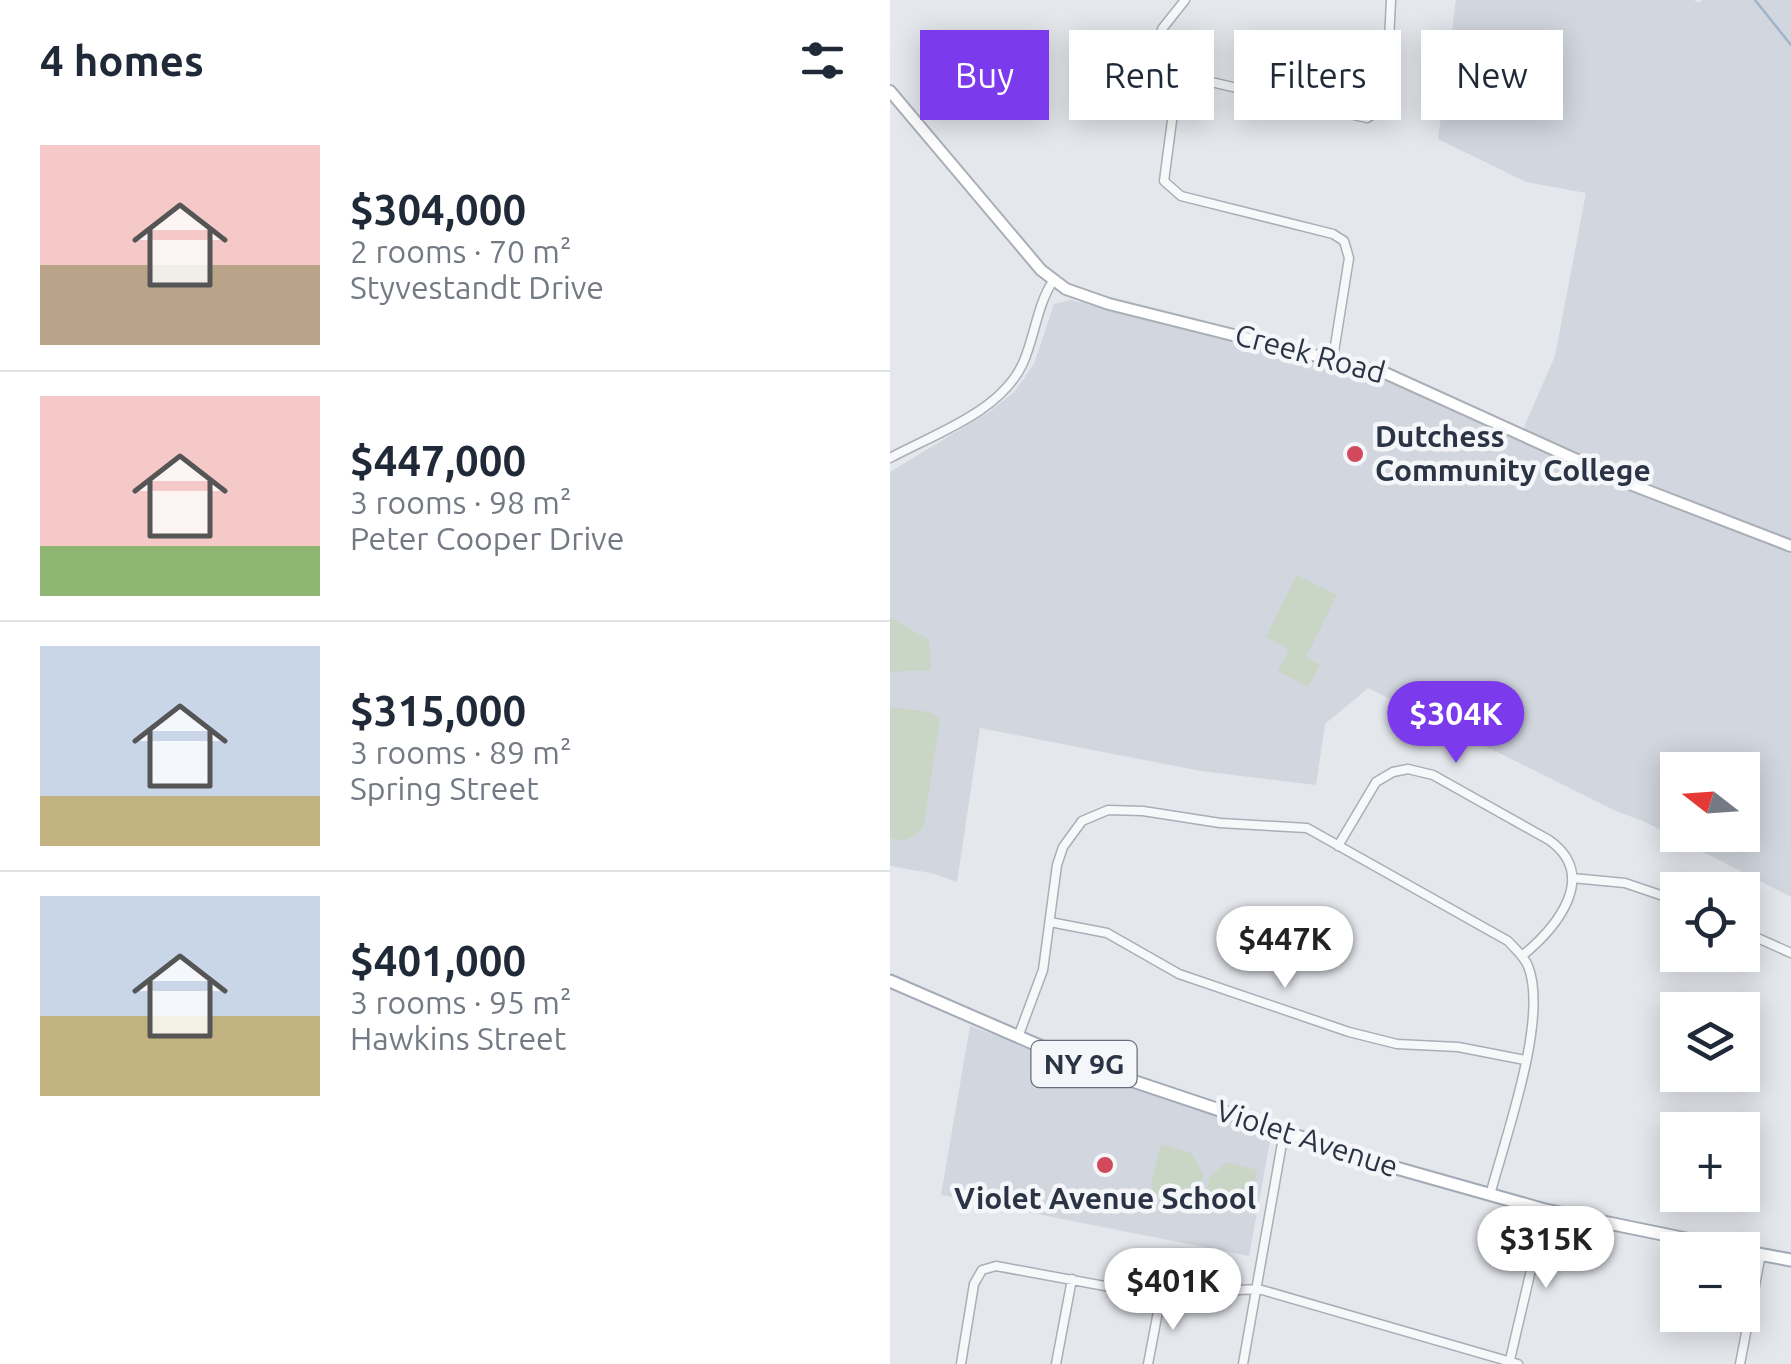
<!DOCTYPE html>
<html lang="en">
<head>
<meta charset="utf-8">
<style>
	:root { --surface:#fff; --page:#f6f6f7; --text:#1f2937; --muted:#747a83; --line:#e0e1e3; --accent:#7c3aed }
	body { margin:0; font-family:Ubuntu,sans-serif; background:var(--page); color:var(--text); height:100vh; display:flex; flex-direction:column; font-size:38px; white-space:nowrap }
	* { box-sizing:border-box; margin:0 }
	p { font-size:32px; color:var(--muted) }
	.icon { flex:none; width:55px; height:55px; fill:none; stroke:currentColor; stroke-width:2; stroke-linecap:round; stroke-linejoin:round }
	.map { position:relative; flex:1; overflow:hidden }
	.panel { display:flex; flex-direction:column; background:var(--surface); width:890px }
	.panel>* { flex:none }
	.guide { position:absolute; left:30px; top:30px; width:720px; height:90px; display:flex; gap:20px }
	.needle { width:65px; rotate:287deg }
	.buttons { position:absolute; left:770px; top:752px; display:grid; gap:20px }
	.buttons a { display:grid; place-items:center; width:100px; height:100px; border-radius:0px; background:var(--surface); box-shadow:0 5px 25px #0003; font-size:50px }
	.price { position:absolute; translate:-50% -85px; padding:0 22px; border-radius:35px; background:#fff; color:#222; font-size:32px; line-height:65px; filter:drop-shadow(0 2px 5px #0008) }
	.price::after { content:''; position:absolute; left:50%; top:60px; width:30px; height:22px; margin-left:-15px; background:inherit; clip-path:polygon(0 0,100% 0,50% 100%) }
	.price.on { background:var(--accent); color:#fff }
	ul { padding:0; list-style:none }
	li { display:flex; align-items:center; gap:30px; height:250px; padding:0 40px }
	li+li { border-top:2px solid var(--line) }
	li span { display:grid; place-items:center; flex:none; width:280px; height:200px; border-radius:0px; color:#555 }
	li>.icon { margin-inline-start:auto }
	span .icon { width:120px; height:120px; fill:#fffc; stroke-width:1 }
	li b { font-size:42px }
	h2 { display:flex; justify-content:space-between; align-items:center; height:120px; padding:0 40px; font-size:42px }
	.tag { padding:0 35px; border-radius:0px; background:var(--surface); box-shadow:0 5px 25px #0003; font-size:35px; line-height:90px }
	.tag.on { background:var(--accent); color:#fff }
	main { display:flex; flex:1; min-height:0 }
	.map>svg:first-child { display:block }
	.built { fill:#d2d6de; fill-rule:evenodd }
	.green { fill:#c9d6c5 }
	.lines { fill:none; stroke-linecap:round; stroke-linejoin:round }
	.stream { stroke:#9fb4cc; stroke-width:2.5 }
	.street-casing { stroke:#a9aeb7; stroke-width:11 }
	.secondary-casing { stroke:#a9aeb7; stroke-width:14 }
	.primary-casing { stroke:#a3abb8; stroke-width:15 }
	.street { stroke:#f7f8fa; stroke-width:8 }
	.secondary { stroke:#fff; stroke-width:10 }
	.primary { stroke:#fff; stroke-width:11 }
	.poi-dot { fill:#d1495b; stroke:#f4f6f9; stroke-width:4 }
	.labels { text-anchor:middle; stroke-width:9; stroke-linejoin:round; paint-order:stroke }
	.shield { fill:#f4f6f9; stroke:#676e7b; stroke-width:2.5 }
	.shield-label { font-size:28px; font-weight:bold; fill:#2b3445 }
	.street-label { font-size:30px; fill:#2b3445; stroke:#f4f6f9 }
	.poi-label { font-size:30px; font-weight:bold; fill:#2b3445; stroke:#f4f6f9; text-anchor:start }
</style>
</head>
<body>
<main>
<section class="panel">
<h2>4 homes<svg class="icon" aria-label="filters" viewBox="0 0 24 24"><path d="M4 7h16M4 17h16"/><circle cx="9" cy="7" r="2"/><circle cx="15" cy="17" r="2"/></svg></h2>
<ul>
<li><span style="background:linear-gradient(#f6c9c9 60%,#b9a48a 0)"><svg class="icon" aria-label="home" viewBox="0 0 24 24"><path d="M3 11l9-7 9 7M6 9v11h12V9"/></svg></span><div><b>$304,000</b><p>2 rooms · 70 m²</p><p>Styvestandt Drive</p></div></li>
<li><span style="background:linear-gradient(#f6c9c9 75%,#8fb573 0)"><svg class="icon" aria-label="home" viewBox="0 0 24 24"><path d="M3 11l9-7 9 7M6 9v11h12V9"/></svg></span><div><b>$447,000</b><p>3 rooms · 98 m²</p><p>Peter Cooper Drive</p></div></li>
<li><span style="background:linear-gradient(#c9d6e8 75%,#c2b280 0)"><svg class="icon" aria-label="home" viewBox="0 0 24 24"><path d="M3 11l9-7 9 7M6 9v11h12V9"/></svg></span><div><b>$315,000</b><p>3 rooms · 89 m²</p><p>Spring Street</p></div></li>
<li><span style="background:linear-gradient(#c9d6e8 60%,#c2b280 0)"><svg class="icon" aria-label="home" viewBox="0 0 24 24"><path d="M3 11l9-7 9 7M6 9v11h12V9"/></svg></span><div><b>$401,000</b><p>3 rooms · 95 m²</p><p>Hawkins Street</p></div></li>
</ul>
</section>
<div class="map">
<svg width="901" height="1364" viewBox="0 0 901 1364">
	<rect width="100%" height="100%" fill="#e4e7ec"/>
	<path class="built" d="M566,0H804L809,3L812,0H901V897L753,821L726,811L478,688L435,724L426,785L311,771L90,728L67,882L41,873L0,866V472L99,412L125,391L144,364L164,304L181,300L471,370L629,439L665,356L696,193L636,182L548,139ZM788,770H852V835H788Z
		M80,1026L381,1136L359,1256L51,1195Z"/>
	<path class="green" d="M407,575L447,595L416,657L430,665L418,687L388,671L399,650L376,637Z
		M0,617L39,640L41,670L0,672Z
		M0,707L39,712L50,718L34,825C24,838 17,844 0,838Z
		M271,1144L301,1153L314,1176L305,1205L264,1194L261,1185Z
		M337,1162L367,1170L361,1206L355,1211L315,1204L319,1177Z"/>
	<g class="lines">
		<path class="stream" d="M865,0L901,45"/>
		<defs>
			<path id="street" d="M295,0L272,29L268,47L280,81L283,113L274,181L291,196L443,234L454,241L459,258L443,358
				M278,72L477,118L488,111L498,62L501,0
				M0,458C44,434 111,412 133,363C145,336 147,305 163,281
				M448,846L486,782L503,772L518,769L543,775L659,840C710,876 666,928 632,956
				M682,878L735,883L788,901
				M160,922L217,933L289,974L459,1032L507,1044L568,1047L635,1060
				M852,931L901,953
				M128,1037L153,970L167,865L173,847L192,821L218,810L253,811L330,823L417,828L618,941C625,949 634,956 638,966C659,1018 615,1138 600,1195
				M71,1364L84,1284L92,1270L106,1266L280,1298C311,1297 341,1287 372,1290L628,1364
				M166,1364L182,1279
				M258,1364L271,1296
				M353,1364L394,1132
				M619,1364L655,1210
				M850,1364L871,1254"/>
			<path id="secondary" d="M0,91L151,270L176,289L219,304L495,373L740,484L901,546"/>
			<path id="primary" d="M0,981L189,1063L485,1162L655,1210L850,1250
				M852,1251L901,1260"/>
		</defs>
		<use href="#street" class="street-casing"/>
		<use href="#secondary" class="secondary-casing"/>
		<use href="#primary" class="primary-casing"/>
		<use href="#street" class="street"/>
		<use href="#secondary" class="secondary"/>
		<use href="#primary" class="primary"/>
	</g>
	<g class="poi-dot">
		<circle cx="465" cy="454" r="10"/>
		<circle cx="215" cy="1165" r="10"/>
	</g>
	<g class="labels">
		<rect class="shield" x="141.5" y="1041" width="105" height="46" rx="8"/>
		<g class="shield-label">
			<text x="194" y="1074">NY 9G</text>
		</g>
		<g class="street-label">
			<text transform="translate(420 354) rotate(15)" y="10">Creek Road</text>
			<text transform="translate(417 1139) rotate(18)" y="10">Violet Avenue</text>
		</g>
		<g class="poi-label">
			<text x="485" y="447">Dutchess<tspan x="485" dy="34">Community College</tspan></text>
			<text x="215" y="1209" text-anchor="middle">Violet Avenue School</text>
		</g>
	</g>
</svg>
<div class="buttons">
<a><svg class="needle" viewBox="-14 -14 28 28"><path d="M0-13l5 13h-10z" fill="#e53935"/><path d="M0 13l5-13h-10z" fill="#747a83"/></svg></a>
<a><svg class="icon" aria-label="locate" viewBox="0 0 24 24"><circle cx="12" cy="12" r="6"/><path d="M12 2v4M12 18v4M2 12h4M18 12h4"/></svg></a>
<a><svg class="icon" aria-label="layers" viewBox="0 0 24 24"><path d="M12 4l9 5-9 5-9-5zM3 14l9 5 9-5"/></svg></a>
<a>+</a>
<a>−</a>
</div>
<b class="price on" style="left:566px;top:766px">$304K</b>
<b class="price" style="left:395px;top:991px">$447K</b>
<b class="price" style="left:656px;top:1291px">$315K</b>
<b class="price" style="left:283px;top:1333px">$401K</b>
<div class="guide">
<a class="tag on">Buy</a>
<a class="tag">Rent</a>
<a class="tag">Filters</a>
<a class="tag">New</a>
</div>
</div>
</main>
</body>
</html>
